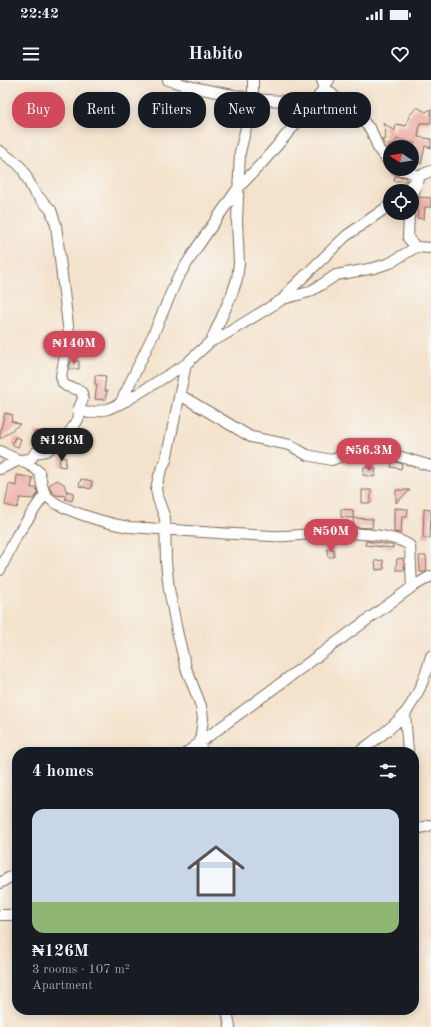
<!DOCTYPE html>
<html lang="en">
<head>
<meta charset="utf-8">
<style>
	:root { --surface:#171b24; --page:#242831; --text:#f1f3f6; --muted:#9ea1a6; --accent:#d1495b }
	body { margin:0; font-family:"Old Standard TT",serif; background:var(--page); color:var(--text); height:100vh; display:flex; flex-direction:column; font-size:15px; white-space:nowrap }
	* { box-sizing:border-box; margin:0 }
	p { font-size:13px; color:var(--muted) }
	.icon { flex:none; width:22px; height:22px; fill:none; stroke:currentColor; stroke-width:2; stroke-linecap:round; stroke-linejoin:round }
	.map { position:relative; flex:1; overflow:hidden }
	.panel { position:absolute; left:12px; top:667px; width:407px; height:268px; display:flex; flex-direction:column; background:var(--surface); border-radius:16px; box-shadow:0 2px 10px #0003 }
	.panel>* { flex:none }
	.top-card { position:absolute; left:12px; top:12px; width:407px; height:36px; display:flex; gap:8px }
	.needle { width:26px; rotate:282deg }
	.tools { position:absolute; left:383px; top:60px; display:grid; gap:8px }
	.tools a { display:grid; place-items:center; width:36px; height:36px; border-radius:50%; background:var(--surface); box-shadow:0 2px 10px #0003; font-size:20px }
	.price { position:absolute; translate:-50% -34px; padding:0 9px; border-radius:14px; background:var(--accent); color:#fff; font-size:13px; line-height:26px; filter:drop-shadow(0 1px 2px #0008) }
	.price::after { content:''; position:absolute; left:50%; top:24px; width:12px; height:9px; margin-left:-6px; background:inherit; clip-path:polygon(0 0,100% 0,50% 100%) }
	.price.selected { background:#222; color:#fff }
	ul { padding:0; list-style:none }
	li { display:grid; align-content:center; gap:8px; height:212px; padding:0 20px }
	li span { display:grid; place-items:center; height:124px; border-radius:12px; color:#555 }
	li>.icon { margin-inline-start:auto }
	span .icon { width:72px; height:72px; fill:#fffc; stroke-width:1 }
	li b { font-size:17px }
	h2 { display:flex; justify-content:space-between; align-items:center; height:48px; padding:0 20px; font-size:17px }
	.chip { padding:0 14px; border-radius:16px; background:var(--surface); box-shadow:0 2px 10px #0003; font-size:14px; line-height:36px }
	.chip.selected { background:var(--accent); color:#fff }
	.status { display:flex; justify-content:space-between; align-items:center; height:28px; padding:0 20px; background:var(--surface); direction:ltr }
	.status svg { height:11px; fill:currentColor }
	header { display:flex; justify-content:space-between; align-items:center; height:52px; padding:0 20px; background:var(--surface); font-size:18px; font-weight:700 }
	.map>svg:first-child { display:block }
	.building { fill:#eeb1a7 }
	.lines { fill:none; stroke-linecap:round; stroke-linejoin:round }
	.minor-casing { stroke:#7c6b5b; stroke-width:12 }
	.minor { stroke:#fff; stroke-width:10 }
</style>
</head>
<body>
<div class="status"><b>22:42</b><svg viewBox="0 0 49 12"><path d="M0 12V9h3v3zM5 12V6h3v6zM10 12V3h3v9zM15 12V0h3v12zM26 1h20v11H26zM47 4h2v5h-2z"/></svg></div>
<header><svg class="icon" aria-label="menu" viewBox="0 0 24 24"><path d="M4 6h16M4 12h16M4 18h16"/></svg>Habito<svg class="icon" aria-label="heart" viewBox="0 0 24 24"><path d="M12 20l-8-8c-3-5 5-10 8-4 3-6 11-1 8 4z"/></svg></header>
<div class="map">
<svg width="431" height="947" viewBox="0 0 431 947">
	<rect width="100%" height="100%" fill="#f6f6f2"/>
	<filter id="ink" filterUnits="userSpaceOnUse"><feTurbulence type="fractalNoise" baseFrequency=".025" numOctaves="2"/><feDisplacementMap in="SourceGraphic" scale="8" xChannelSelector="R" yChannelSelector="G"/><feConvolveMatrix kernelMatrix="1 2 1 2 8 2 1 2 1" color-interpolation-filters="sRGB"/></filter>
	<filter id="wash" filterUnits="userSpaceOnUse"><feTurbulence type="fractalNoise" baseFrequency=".012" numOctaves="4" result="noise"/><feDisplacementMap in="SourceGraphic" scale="16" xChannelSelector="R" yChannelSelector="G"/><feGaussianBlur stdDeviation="0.9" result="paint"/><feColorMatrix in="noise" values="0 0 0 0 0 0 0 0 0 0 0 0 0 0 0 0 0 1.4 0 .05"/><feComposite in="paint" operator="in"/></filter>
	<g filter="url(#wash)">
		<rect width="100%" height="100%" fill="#f4e3cc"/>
		<g id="blocks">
			<path class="building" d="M417,27L426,32L431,29V43H420L418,57L431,59V68L425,66L421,84L412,81L415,63L397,59L394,64L389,65L388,70L382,60L386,59L385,55L386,53L383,43L395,51L396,44L406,46L409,36Z
				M395,96L406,97V101H394Z
				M419,117L431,118V127H425L424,139L417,138Z
				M71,281H79V289H69Z
				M95,295L106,296L104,311H107L105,320L95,319L97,304H95Z
				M5,333L13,335L11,341L20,344L0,359V352Z
				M35,351L44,353L42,362L33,360Z
				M15,357L21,359L18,367L12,365Z
				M60,377L66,378L65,387L59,386Z
				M392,381L402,384L401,389L391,387Z
				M364,387L376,389L374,397L363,395Z
				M17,395L33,398L31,408H36L38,413L34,419L20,418L17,428L5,425L9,404L16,406Z
				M81,399L92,401L91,409L79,406Z
				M57,400L64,404L67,413V411L74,413L72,421L65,419L66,416L56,415L51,411L49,405Z
				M362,410H371V423H362Z
				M396,410H410L396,423Z
				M394,428L408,429L407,437H402L401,453L394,452Z
				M341,429L353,430V438L341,437Z
				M424,429L431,430L430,458H423Z
				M353,438L373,439L372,448L354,447Z
				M366,461L391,465H393V468L365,465Z
				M327,469H334V477H328Z
				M419,476H426L427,491L425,492H420Z
				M403,478L405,490H396L397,479Z
				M383,480L384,489L376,490L375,481Z"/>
		</g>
	</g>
	<g filter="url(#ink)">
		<use href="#blocks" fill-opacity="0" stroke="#7c6b5b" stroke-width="1"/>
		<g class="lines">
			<defs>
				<path id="minor" d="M168,0L192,7L253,19L314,23L349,30
					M322,0L324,6L344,26L362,40L371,50L379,70L390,83
					M0,71L18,84L23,90L34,112L51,130L56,145L69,254L61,296L63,303L66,306L79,310L82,313L83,319L78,330L79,337L76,343L65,358L46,371L35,373L31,379L20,380L0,389
					M395,89L408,91L416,95H421
					M405,111L421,95L431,91
					M412,117L419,99
					M409,133L408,158L416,167
					M283,219L291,209L346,156L390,125
					M211,261L232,214L237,199L239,183L237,141L240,72L253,19V0
					M186,284L166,380L159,396L156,409L158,419L165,438L166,482L169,509L177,551L186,588L201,626L203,638L200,663L202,672
					M180,315L251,357L290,365L307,375L331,380L349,374L378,370L431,386
					M120,324L153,255L177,199L198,166L238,108L262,83L314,23L329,0
					M78,330L89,333L108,329L126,321L186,284L211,261L221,257L283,219L309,212L321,205L336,195L374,188L390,183L416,167L431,168
					M0,371C12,379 28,381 39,392C42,399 41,408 46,415C57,430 110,444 129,447C177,450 224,454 272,456C288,457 305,454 321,453C341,452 395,453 410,466L412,507
					M0,490L17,455L45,414
					M405,633L408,672
					M187,672L412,507L431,496
					M359,672C375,660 393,648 406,632C418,616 426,595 431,576
					M414,750L431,745
					M0,803L17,793
					M0,835H17
					M227,930L230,947"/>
			</defs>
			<use href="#minor" class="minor-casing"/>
			<use href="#minor" class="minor"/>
		</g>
	</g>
</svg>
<div class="tools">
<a><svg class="needle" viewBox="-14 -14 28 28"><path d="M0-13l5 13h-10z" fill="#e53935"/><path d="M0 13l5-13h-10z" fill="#9ea1a6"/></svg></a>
<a><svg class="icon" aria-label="locate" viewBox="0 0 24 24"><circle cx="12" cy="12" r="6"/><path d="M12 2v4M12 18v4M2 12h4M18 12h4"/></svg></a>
</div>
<b class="price" style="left:74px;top:285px">₦140M</b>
<b class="price selected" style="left:62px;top:382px">₦126M</b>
<b class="price" style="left:369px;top:392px">₦56.3M</b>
<b class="price" style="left:331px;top:473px">₦50M</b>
<div class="top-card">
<a class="chip selected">Buy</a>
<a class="chip">Rent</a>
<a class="chip">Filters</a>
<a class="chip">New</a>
<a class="chip">Apartment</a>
</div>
<section class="panel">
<h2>4 homes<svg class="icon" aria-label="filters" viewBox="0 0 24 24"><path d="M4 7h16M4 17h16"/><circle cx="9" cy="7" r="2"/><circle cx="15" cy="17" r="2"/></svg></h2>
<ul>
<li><span style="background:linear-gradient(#c9d6e8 75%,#8fb573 0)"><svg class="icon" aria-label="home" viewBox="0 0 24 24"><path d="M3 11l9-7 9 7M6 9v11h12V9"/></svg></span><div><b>₦126M</b><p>3 rooms · 107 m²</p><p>Apartment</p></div></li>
</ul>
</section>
</div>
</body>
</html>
